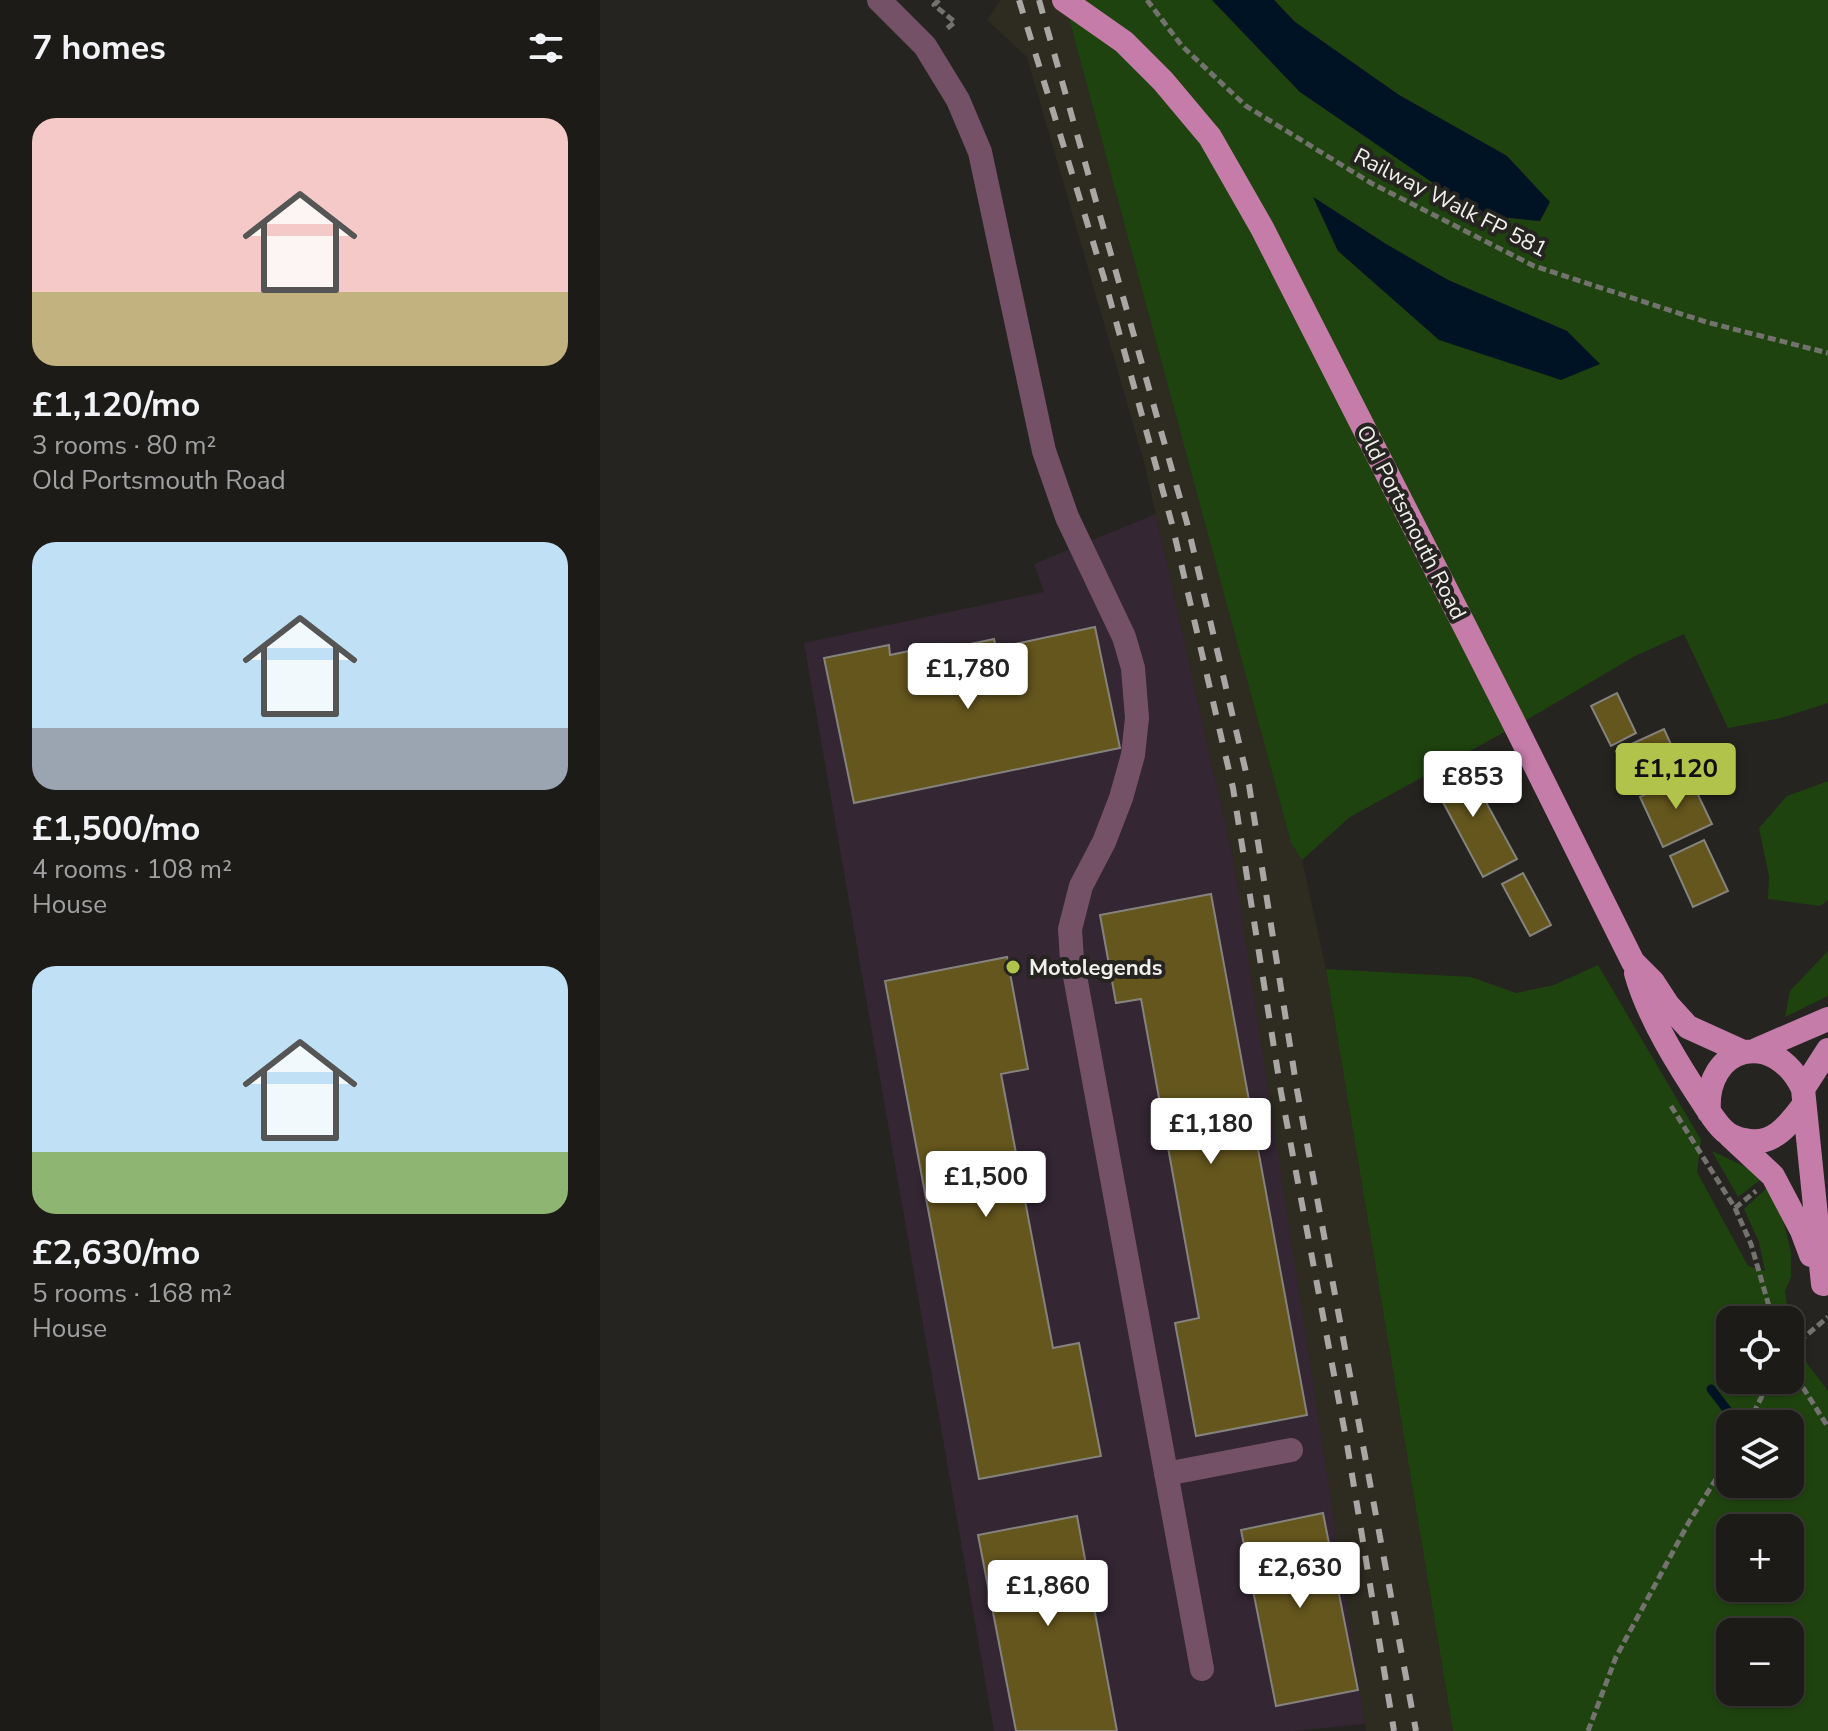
<!DOCTYPE html>
<html lang="en">
<head>
<meta charset="utf-8">
<style>
	:root { --surface:#1c1b18; --page:#292825; --text:#f1f3f6; --muted:#a0a1a2; --line:#3a3937; --accent:#b2c34c }
	body { margin:0; font-family:"Nunito Sans",sans-serif; background:var(--page); color:var(--text); height:100vh; display:flex; flex-direction:column; font-size:30px; white-space:nowrap }
	* { box-sizing:border-box; margin:0 }
	p { font-size:26px; color:var(--muted) }
	.icon { flex:none; width:44px; height:44px; fill:none; stroke:currentColor; stroke-width:2; stroke-linecap:round; stroke-linejoin:round }
	.map { position:relative; flex:1; overflow:hidden }
	.sheet { display:flex; flex-direction:column; background:var(--surface); width:600px }
	.sheet>* { flex:none }
	.buttons { position:absolute; left:1116px; top:1306px; display:grid; gap:16px }
	.buttons a { display:grid; place-items:center; width:88px; height:88px; border-radius:16px; background:var(--surface); box-shadow:0 2px 6px #0004,0 0 0 2px var(--line); font-size:40px }
	.price { position:absolute; translate:-50% -68px; padding:0 18px; border-radius:8px; background:#fff; color:#222; font-size:26px; line-height:52px; filter:drop-shadow(0 2px 4px #0008) }
	.price::after { content:''; position:absolute; left:50%; top:48px; width:24px; height:18px; margin-left:-12px; background:inherit; clip-path:polygon(0 0,100% 0,50% 100%) }
	.price.active { background:var(--accent); color:#111 }
	ul { padding:0; list-style:none }
	li { display:grid; align-content:center; gap:16px; height:424px; padding:0 32px }
	li span { display:grid; place-items:center; height:248px; border-radius:24px; color:#555 }
	li>.icon { margin-inline-start:auto }
	span .icon { width:144px; height:144px; fill:#fffc; stroke-width:1 }
	li b { font-size:34px }
	h2 { display:flex; justify-content:space-between; align-items:center; height:96px; padding:0 32px; font-size:34px }
	main { display:flex; flex:1; min-height:0 }
	.map>svg:first-child { display:block }
	.commercial { fill:#342633 }
	.built { fill:#2e2b21 }
	.green { fill:#1f430f; fill-rule:evenodd }
	.water { fill:#001325 }
	.lines { fill:none; stroke-linecap:round; stroke-linejoin:round }
	.stream { stroke:#001325; stroke-width:9 }
	.building { fill:#65561e; stroke:#85837e; stroke-width:2 }
	.path { stroke:#73726e; stroke-width:5; stroke-dasharray:8 4; stroke-linecap:butt }
	.minor { stroke:#755167; stroke-width:24 }
	.major { stroke:#c57ca9; stroke-width:24 }
	.rail { stroke:#a8a7a4; stroke-width:6; stroke-dasharray:14 14; stroke-linecap:butt }
	.poi-dot { fill:#b2c34c; stroke:#252420; stroke-width:3 }
	.labels { text-anchor:middle; stroke-width:8; stroke-linejoin:round; paint-order:stroke }
	.street-label { font-size:22px; fill:#f1f0ed; stroke:#252420 }
	.poi-label { font-size:22px; font-weight:bold; fill:#f1f0ed; stroke:#252420; text-anchor:start }
</style>
</head>
<body>
<main>
<section class="sheet">
<h2>7 homes<svg class="icon" aria-label="filters" viewBox="0 0 24 24"><path d="M4 7h16M4 17h16"/><circle cx="9" cy="7" r="2"/><circle cx="15" cy="17" r="2"/></svg></h2>
<ul>
<li><span style="background:linear-gradient(#f6c9c9 70%,#c2b280 0)"><svg class="icon" aria-label="home" viewBox="0 0 24 24"><path d="M3 11l9-7 9 7M6 9v11h12V9"/></svg></span><div><b>£1,120/mo</b><p>3 rooms · 80 m²</p><p>Old Portsmouth Road</p></div></li>
<li><span style="background:linear-gradient(#bfe0f5 75%,#9aa5b1 0)"><svg class="icon" aria-label="home" viewBox="0 0 24 24"><path d="M3 11l9-7 9 7M6 9v11h12V9"/></svg></span><div><b>£1,500/mo</b><p>4 rooms · 108 m²</p><p>House</p></div></li>
<li><span style="background:linear-gradient(#bfe0f5 75%,#8fb573 0)"><svg class="icon" aria-label="home" viewBox="0 0 24 24"><path d="M3 11l9-7 9 7M6 9v11h12V9"/></svg></span><div><b>£2,630/mo</b><p>5 rooms · 168 m²</p><p>House</p></div></li>
</ul>
</section>
<div class="map">
<svg width="1228" height="1731" viewBox="0 0 1228 1731">
	<rect width="100%" height="100%" fill="#252420"/>
	<path class="commercial" d="M556,514L632,853L720,1357L765,1724L692,1731H394L204,643L444,592L434,564Z"/>
	<path class="built" d="M401,0H464L691,843L702,860L726,969L853,1731H766L632,853L544,462L427,57L387,20Z"/>
	<path class="green" d="M464,0H612L700,92L880,215L939,221L907,156L799,95L695,22L674,0H1228V703L1181,718L1128,728L1084,634L1035,656L930,718L750,817L702,860L691,843ZM715,198L786,244L848,280L967,331L999,364L738,251Z
		M1228,781V900L1220,906L1168,899L1169,876L1159,828L1187,796Z
		M1228,951V996L1185,1017L1190,991Z
		M998,965L1101,1140L1097,1172L1148,1266L1165,1271L1159,1242L1144,1209L1167,1188L1183,1220L1191,1252V1277L1185,1291L1189,1320H1130V1380H1190V1333L1191,1342L1228,1391V1731H853L726,969L871,977L916,993L954,985ZM1130,1424H1190V1484H1130ZM1130,1528H1190V1588H1130ZM1130,1632H1190V1692H1130Z
		M1112,1151L1150,1169L1160,1180L1138,1197Z"/>
	<path class="water" d="M612,0H674L695,22L799,95L907,156L950,202L940,221L880,215L700,92Z
		M713,197L786,244L848,280L967,331L1000,364L961,380L839,340L738,251Z"/>
	<g class="lines">
		<path class="stream" d="M1111,1389L1138,1424"/>
	</g>
	<path class="building" d="M495,627L520,748L254,803L224,658L289,645L290,655L342,644L343,650L394,639L396,648Z
		M1017,693L1036,733L1011,746L991,706Z
		M1064,729L1082,769L1034,791L1016,751Z
		M863,760L917,859L883,877L830,778Z
		M1088,774L1112,824L1063,847L1040,797Z
		M1104,840L1128,891L1093,907L1070,856Z
		M923,873L951,925L930,936L902,884Z
		M611,894L707,1415L596,1436L575,1323L599,1318L541,999L516,1003L500,915Z
		M407,957L428,1069L401,1074L453,1348L479,1343L501,1456L379,1479L285,981Z
		M723,1513L758,1690L676,1706L641,1530Z
		M477,1516L517,1731H416L378,1535Z"/>
	<g class="lines">
		<path class="path" d="M339,0L334,5L355,22L345,30
			M547,0L582,46L646,106L771,183L934,266L1106,322L1228,353
			M1071,1106L1135,1208L1151,1244L1173,1320
			M1135,1208L1156,1191
			M1190,1349L1228,1317
			M1190,1367L1228,1427
			M1148,1424L1170,1380
			M988,1731L1016,1657L1089,1522L1130,1457"/>
		<path class="minor" d="M279,0L325,46L358,100L380,152L444,451L467,517L524,637L533,668L537,718L533,755L521,798L504,842L481,886L470,929L472,960L602,1669
			M566,1474L691,1450"/>
		<path class="major" d="M464,0L524,42L563,81L610,137L662,228L912,719L1033,962L1053,982L1068,1005L1088,1027L1141,1051
			M1036,973C1048,1017 1079,1066 1104,1104C1110,1113 1118,1127 1127,1133C1131,1136 1139,1139 1144,1140C1172,1147 1188,1126 1203,1106
			M1156,1050L1228,1019
			M1203,1089L1228,1050
			M1109,1112C1104,1046 1174,1027 1203,1089L1223,1284
			M1130,1136L1173,1176L1202,1231L1211,1255"/>
		<path class="rail" d="M419,0L504,278L572,524L633,788L681,1092L747,1444L794,1731
			M439,0L587,523L649,785L697,1090L816,1731"/>
	</g>
	<circle class="poi-dot" cx="413" cy="967" r="8"/>
	<g class="labels">
		<g class="street-label">
			<text transform="translate(851 202) rotate(27)" y="8">Railway Walk FP 581</text>
			<text transform="translate(812 522) rotate(63)" y="8">Old Portsmouth Road</text>
		</g>
		<g class="poi-label">
			<text x="429" y="975">Motolegends</text>
		</g>
	</g>
</svg>
<div class="buttons">
<a><svg class="icon" aria-label="locate" viewBox="0 0 24 24"><circle cx="12" cy="12" r="6"/><path d="M12 2v4M12 18v4M2 12h4M18 12h4"/></svg></a>
<a><svg class="icon" aria-label="layers" viewBox="0 0 24 24"><path d="M12 4l9 5-9 5-9-5zM3 14l9 5 9-5"/></svg></a>
<a>+</a>
<a>−</a>
</div>
<b class="price" style="left:368px;top:711px">£1,780</b>
<b class="price active" style="left:1076px;top:811px">£1,120</b>
<b class="price" style="left:873px;top:819px">£853</b>
<b class="price" style="left:611px;top:1166px">£1,180</b>
<b class="price" style="left:386px;top:1219px">£1,500</b>
<b class="price" style="left:700px;top:1610px">£2,630</b>
<b class="price" style="left:448px;top:1628px">£1,860</b>
</div>
</main>
</body>
</html>
